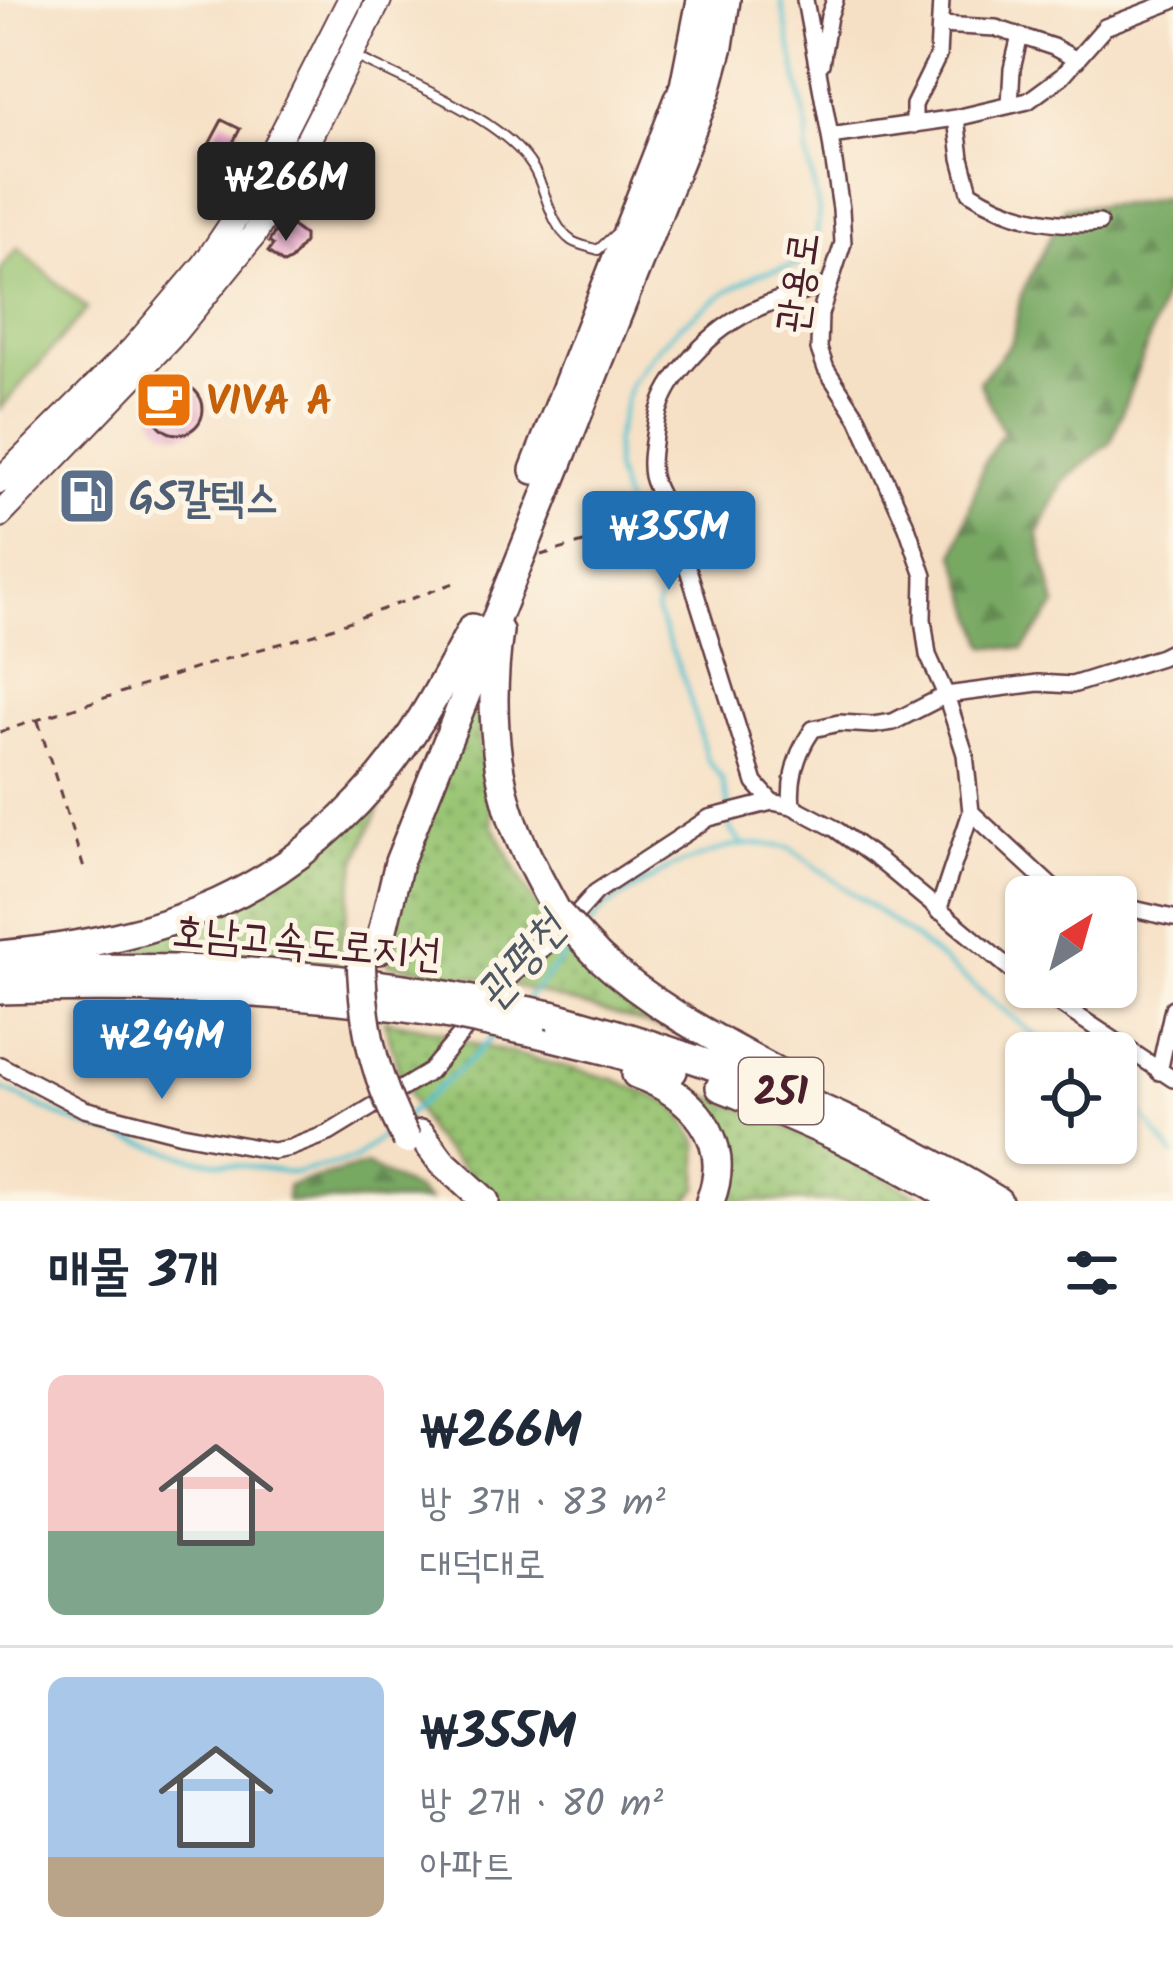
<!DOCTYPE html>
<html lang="ko">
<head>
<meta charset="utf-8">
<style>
	:root { --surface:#fff; --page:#f2f2f3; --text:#1f2937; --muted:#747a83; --line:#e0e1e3; --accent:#1f6fb2 }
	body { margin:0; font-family:Kalam,"Poor Story",sans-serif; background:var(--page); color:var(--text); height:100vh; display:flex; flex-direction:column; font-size:45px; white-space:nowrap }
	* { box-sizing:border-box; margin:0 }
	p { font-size:39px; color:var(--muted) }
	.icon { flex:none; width:66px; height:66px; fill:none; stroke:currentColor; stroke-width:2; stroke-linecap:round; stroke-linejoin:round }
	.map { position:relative; height:1201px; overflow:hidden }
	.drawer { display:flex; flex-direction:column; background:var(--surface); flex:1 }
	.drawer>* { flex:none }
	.needle { width:78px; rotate:37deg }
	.buttons { position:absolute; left:1005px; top:876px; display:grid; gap:24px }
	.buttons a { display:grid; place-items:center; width:132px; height:132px; border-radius:18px; background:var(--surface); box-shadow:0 3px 9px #0004; font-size:60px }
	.price { position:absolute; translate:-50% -102px; padding:0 27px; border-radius:12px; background:var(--accent); color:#fff; font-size:39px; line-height:78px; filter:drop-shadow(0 3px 6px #0008) }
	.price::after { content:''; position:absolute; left:50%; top:72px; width:36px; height:27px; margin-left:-18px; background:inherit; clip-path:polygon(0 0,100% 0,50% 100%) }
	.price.on { background:#222; color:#fff }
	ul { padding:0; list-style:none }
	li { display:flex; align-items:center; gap:36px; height:300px; padding:0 48px }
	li+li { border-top:3px solid var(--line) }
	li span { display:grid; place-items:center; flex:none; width:336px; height:240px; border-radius:18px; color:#555 }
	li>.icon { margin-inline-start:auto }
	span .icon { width:144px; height:144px; fill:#fffc; stroke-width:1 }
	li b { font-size:51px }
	h2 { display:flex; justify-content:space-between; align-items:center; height:144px; padding:0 48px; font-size:51px }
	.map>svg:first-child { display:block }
	.grass { fill:url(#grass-dots); stroke:#70714e; stroke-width:3 }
	.forest { fill:url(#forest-firs); stroke:#616447; stroke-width:3 }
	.garden { fill:#96c371; stroke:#70714e; stroke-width:3 }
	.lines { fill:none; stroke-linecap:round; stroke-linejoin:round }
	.stream { stroke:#55c1cf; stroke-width:4.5 }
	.building { fill:url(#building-back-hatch) }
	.lane-casing { stroke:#643c42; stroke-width:12 }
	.street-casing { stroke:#643c42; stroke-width:20 }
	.primary-casing { stroke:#643c42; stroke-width:28 }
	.highway-casing { stroke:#643c42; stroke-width:32 }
	.path { stroke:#643c42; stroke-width:3; stroke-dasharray:9 9; stroke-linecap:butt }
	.lane { stroke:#fff; stroke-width:8 }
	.street { stroke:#fff; stroke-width:15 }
	.primary { stroke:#fff; stroke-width:24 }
	.highway { stroke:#fff; stroke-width:27 }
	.highway-bridge-casing { stroke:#643c42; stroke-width:32; stroke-linecap:butt }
	.highway-bridge { stroke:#fff; stroke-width:27 }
	.labels { text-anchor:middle; stroke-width:10; stroke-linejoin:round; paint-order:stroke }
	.shield { fill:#fcf5e5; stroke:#7f5f63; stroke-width:3 }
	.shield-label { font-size:39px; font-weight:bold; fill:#4a1f2b }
	.street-label { font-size:42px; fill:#4a1f2b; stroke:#fcf5e5 }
	.food-label { font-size:42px; font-weight:bold; fill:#c56008; stroke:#fcf5e5; text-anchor:start }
	.service-label { font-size:42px; font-weight:bold; fill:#4e5e75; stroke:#fcf5e5; text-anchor:start }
	.water-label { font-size:45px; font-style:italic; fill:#4e5864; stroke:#fcf5e5 }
</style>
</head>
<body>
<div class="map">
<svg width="1173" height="1201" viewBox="0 0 1173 1201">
	<defs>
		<pattern id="grass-dots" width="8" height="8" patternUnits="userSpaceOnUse" patternTransform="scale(3)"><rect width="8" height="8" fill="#96c371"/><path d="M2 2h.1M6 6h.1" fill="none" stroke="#7c9e5d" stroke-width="1.8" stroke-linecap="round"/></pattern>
		<pattern id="forest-firs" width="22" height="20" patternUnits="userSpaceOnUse" patternTransform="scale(3)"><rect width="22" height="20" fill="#78a963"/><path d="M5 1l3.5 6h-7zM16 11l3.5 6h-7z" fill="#648952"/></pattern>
		<pattern id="building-back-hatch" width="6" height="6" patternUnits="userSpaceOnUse" patternTransform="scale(3)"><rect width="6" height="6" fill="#e8a7cc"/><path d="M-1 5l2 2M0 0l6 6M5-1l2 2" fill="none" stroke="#c88faf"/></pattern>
	</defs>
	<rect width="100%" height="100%" fill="#fcf5e5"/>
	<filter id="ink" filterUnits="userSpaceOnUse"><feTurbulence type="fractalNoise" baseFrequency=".00833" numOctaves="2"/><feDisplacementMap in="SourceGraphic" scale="24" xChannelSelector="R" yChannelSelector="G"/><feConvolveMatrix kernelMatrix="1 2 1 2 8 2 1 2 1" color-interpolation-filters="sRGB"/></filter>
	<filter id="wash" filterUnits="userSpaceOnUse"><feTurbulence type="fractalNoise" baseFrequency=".004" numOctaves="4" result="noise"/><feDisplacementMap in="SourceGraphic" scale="48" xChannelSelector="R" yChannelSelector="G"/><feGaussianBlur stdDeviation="2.7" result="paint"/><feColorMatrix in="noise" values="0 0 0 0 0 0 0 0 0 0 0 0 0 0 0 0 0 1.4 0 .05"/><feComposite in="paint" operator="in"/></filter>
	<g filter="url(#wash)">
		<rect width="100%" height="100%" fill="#f6e0c5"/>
		<path class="grass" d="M480,670L479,741L493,826L531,898L600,973L695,1038L506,983L388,964L395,914Z
			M393,776L357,860L338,960L105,949L183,927Z
			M384,1020L455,1034L426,1069L402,1080Z
			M460,1040L616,1080L676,1106L698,1142V1187L688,1201H496L430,1135L407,1090Z
			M695,1091L776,1122L930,1201H717L716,1122Z"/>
		<path class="forest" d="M1173,196V263L1156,320L1111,442L1063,482L1038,534L1056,606L1023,649L986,646L955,554L984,463L1003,432L979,382L1012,341L1021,295L1065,207L1129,204Z
			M366,1165L417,1191L429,1201H287V1186Z"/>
		<path class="garden" d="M18,248L87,309L0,409V270Z"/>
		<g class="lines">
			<path class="stream" d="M729,806L722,779L707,759L686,685L656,611L662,590L628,513L615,469V442L630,384L654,352L681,325L726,292L758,274L801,264L811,252L817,234L819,211L807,153L808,131L781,0
				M729,818L730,829L742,844
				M585,931L603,909L669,868L731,846L763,844L790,848L913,937L1057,1053
				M527,999L574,944
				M0,1088L71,1121L195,1159L295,1173L355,1159L388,1131
				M1116,1095L1143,1115L1173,1155
				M406,1116L469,1061L495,1034"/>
		</g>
		<g id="blocks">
			<path class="building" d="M222,120L240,129L223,162L205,152Z
				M342,144L364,157L348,185L326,173Z
				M289,224L304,235V243L291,260L284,264L268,252L273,245L269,242L277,228L283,232Z
				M153 409a25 25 0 1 1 50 0a25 25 0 1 1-50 0Z"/>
		</g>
	</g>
	<g filter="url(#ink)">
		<use href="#blocks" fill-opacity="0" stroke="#643c42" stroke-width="3"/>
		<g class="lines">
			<defs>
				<path id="lane" d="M357,57C408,83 502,118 532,166C547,189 548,224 572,241C578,245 590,247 598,250L614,235"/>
				<path id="street" d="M805,0L830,136L841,209L843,243L820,314L819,349L826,369L858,418L907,527L924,576L923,619L928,655L946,695L965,754L971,812L938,911
					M940,25L996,28L1053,47L1077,60
					M821,64L829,16L835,0
					M1010,105L1012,69L1020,36
					M956,118L961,158L970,192C1010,218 1052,227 1099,223
					M914,125V105L938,56L941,0
					M830,136L956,118L1028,101L1062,76L1105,27L1173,1
					M829,285C769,300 726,315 686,364C669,384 659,402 655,429C653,444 649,461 652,476C655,490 666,505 672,518L755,783L772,802L792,806L834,828L880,861L1026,982
					M792,806C789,778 797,752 813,729L839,723L873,725L893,722L946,695L1038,683L1072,685L1161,657L1173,651
					M971,812L1054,889L1076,897
					M1116,905L1173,918
					M1034,987L1173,1079
					M0,1065L84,1109L182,1134L273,1151L290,1148L329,1133L429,1072L509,978L555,938L596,892L709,818L772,802
					M1159,1072L1173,1008"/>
				<path id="primary" d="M0,481L133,349L205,264L251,195L350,0
					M0,515L170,338L254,235L308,140L379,0"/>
				<path id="highway" d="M534,470L684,86L701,0
					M499,631C490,695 492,766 515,827C526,857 542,884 557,912
					M378,950L399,862L707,91L719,46L726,0
					M0,955C162,939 289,896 392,762C423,721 448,673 472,628
					M599,957C656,1010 726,1044 794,1081
					M7,970C155,965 304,969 451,996
					M0,990C150,985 297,990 445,1014
					M551,1015C708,1058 859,1115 998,1201
					M532,1032L609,1051L673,1071
					M636,1074C691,1094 735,1139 710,1201
					M720,1087C802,1120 883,1155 958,1201
					M421,1134L441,1161L485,1201"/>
			</defs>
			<use href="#lane" class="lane-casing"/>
			<use href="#street" class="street-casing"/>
			<use href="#primary" class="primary-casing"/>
			<use href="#highway" class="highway-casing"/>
			<path class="path" d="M541,555L658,522
				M38,721L85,872
				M0,732L215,662L315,634L454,583"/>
			<use href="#lane" class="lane"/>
			<use href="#street" class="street"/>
			<use href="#primary" class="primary"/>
			<use href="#highway" class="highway"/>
			<defs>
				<path id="highway-bridge" d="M557,912L599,957
					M361,949C362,1024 372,1072 407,1140
					M451,996L551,1015
					M445,1014L532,1032"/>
			</defs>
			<use href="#highway-bridge" class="highway-bridge-casing"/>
			<use href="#highway-bridge" class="highway-bridge"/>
		</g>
	</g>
	<defs>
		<symbol id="cafe-square" viewBox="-11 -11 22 22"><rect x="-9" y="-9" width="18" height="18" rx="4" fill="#e8710a" stroke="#fcf5e5"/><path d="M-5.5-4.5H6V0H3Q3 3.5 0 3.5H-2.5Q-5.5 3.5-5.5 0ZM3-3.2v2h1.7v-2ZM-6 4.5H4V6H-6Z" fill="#fff"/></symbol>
		<symbol id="fuel-square" viewBox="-11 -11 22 22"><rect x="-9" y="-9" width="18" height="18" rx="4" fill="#5c6f8a" stroke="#fcf5e5"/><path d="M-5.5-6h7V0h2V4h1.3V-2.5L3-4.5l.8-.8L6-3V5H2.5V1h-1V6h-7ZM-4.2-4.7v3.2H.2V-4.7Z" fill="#fff"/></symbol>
	</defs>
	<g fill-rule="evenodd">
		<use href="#cafe-square" x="131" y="367" width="66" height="66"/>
		<use href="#fuel-square" x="54" y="463" width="66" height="66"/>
	</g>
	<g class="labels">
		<rect class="shield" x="739" y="1058" width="84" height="66" rx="9"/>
		<g class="shield-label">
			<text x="781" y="1105">251</text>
		</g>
		<g class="street-label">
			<text transform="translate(796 282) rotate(-82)" y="15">관용로</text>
			<text transform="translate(307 941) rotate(5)" y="15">호남고속도로지선</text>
		</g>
		<g class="food-label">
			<text x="206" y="415">VIVA A</text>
		</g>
		<g class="service-label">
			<text x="129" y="511">GS칼텍스</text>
		</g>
		<g class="water-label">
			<text transform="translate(519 959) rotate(-49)" y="16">관평천</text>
		</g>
	</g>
</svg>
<div class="buttons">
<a><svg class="needle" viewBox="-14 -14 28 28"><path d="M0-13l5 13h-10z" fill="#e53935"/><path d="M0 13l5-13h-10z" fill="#747a83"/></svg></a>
<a><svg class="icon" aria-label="locate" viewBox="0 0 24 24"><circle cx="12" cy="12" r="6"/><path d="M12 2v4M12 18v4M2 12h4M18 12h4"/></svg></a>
</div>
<b class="price on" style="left:286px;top:244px">₩266M</b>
<b class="price" style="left:669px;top:593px">₩355M</b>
<b class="price" style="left:162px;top:1102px">₩244M</b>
</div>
<section class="drawer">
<h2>매물 3개<svg class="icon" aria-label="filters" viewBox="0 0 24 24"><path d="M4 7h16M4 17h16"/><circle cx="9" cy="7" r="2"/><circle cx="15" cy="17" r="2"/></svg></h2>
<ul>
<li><span style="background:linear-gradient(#f6c9c9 65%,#7fa58c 0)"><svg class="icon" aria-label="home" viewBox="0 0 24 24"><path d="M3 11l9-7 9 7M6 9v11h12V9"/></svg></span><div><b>₩266M</b><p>방 3개 · 83 m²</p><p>대덕대로</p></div></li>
<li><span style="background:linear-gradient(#a9c7e8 75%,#b9a48a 0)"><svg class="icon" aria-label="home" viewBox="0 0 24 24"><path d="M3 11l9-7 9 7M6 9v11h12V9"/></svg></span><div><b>₩355M</b><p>방 2개 · 80 m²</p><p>아파트</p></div></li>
</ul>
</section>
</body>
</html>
